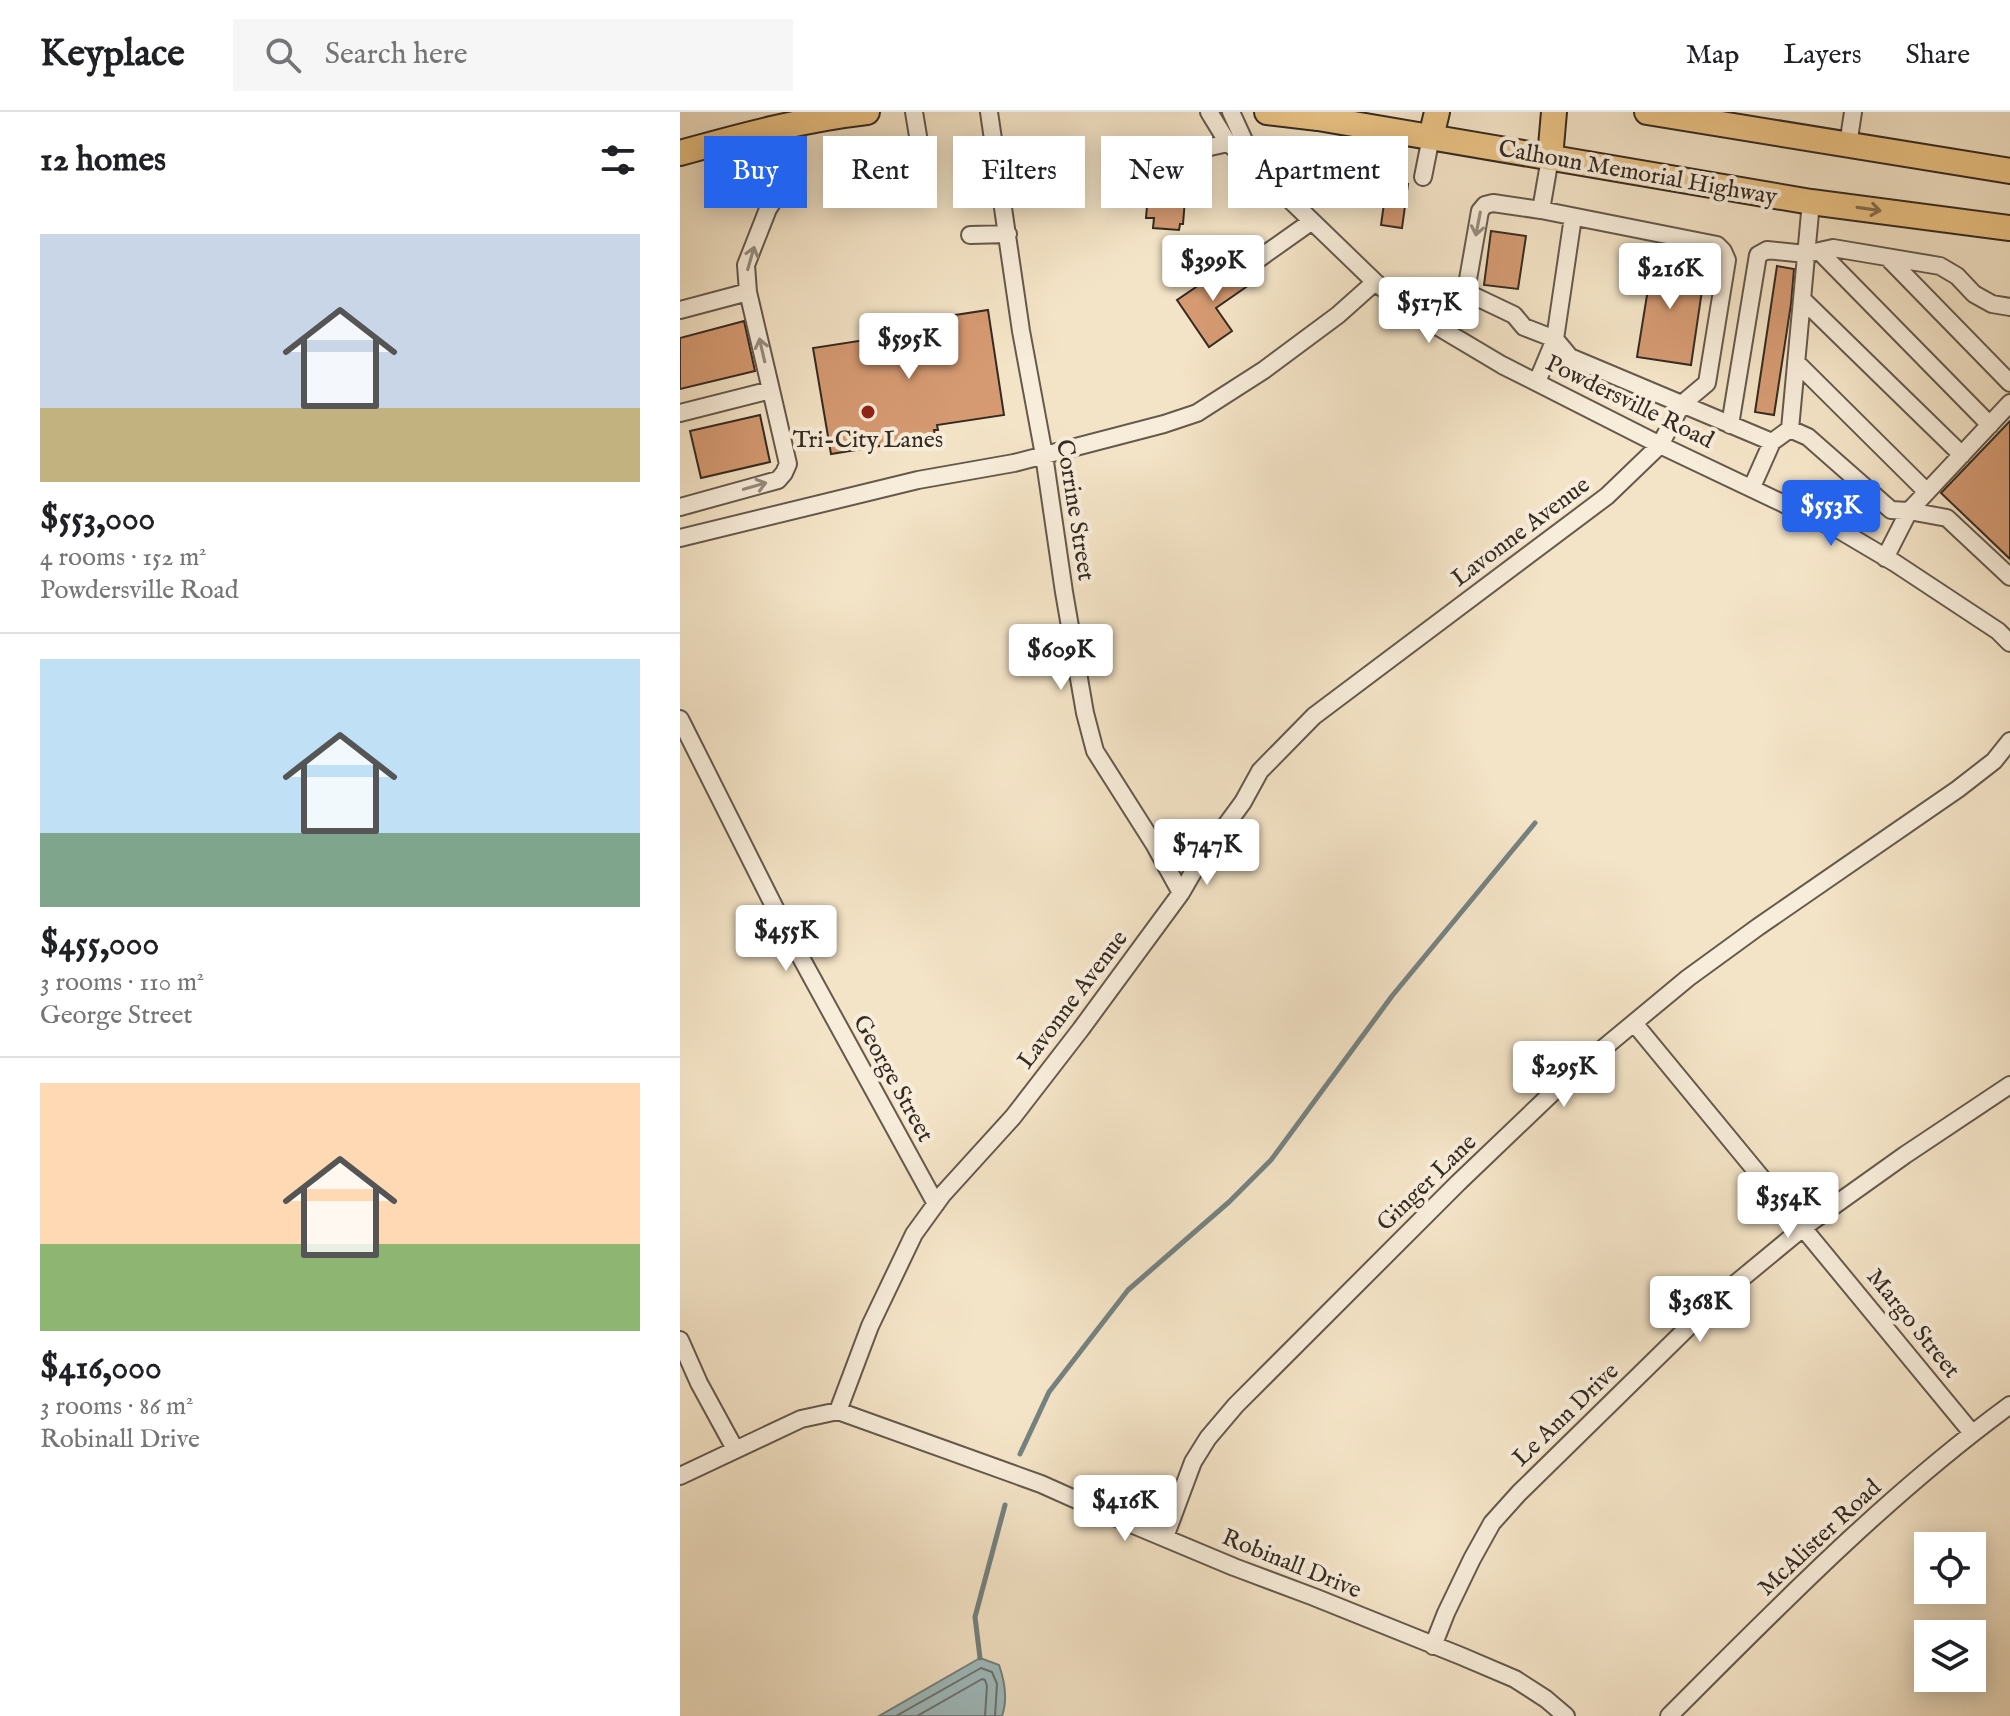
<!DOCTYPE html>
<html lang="en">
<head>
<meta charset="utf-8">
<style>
	:root { --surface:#fff; --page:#f6f6f6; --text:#202124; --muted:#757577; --line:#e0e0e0; --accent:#2563eb }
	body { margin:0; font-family:"IM FELL English",serif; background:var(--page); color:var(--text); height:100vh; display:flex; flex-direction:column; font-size:30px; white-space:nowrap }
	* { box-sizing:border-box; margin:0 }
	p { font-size:26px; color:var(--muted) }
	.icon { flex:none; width:44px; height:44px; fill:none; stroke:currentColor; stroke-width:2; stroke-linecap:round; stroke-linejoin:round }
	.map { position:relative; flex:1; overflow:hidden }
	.details { display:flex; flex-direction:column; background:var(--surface); width:680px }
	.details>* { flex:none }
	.guide { position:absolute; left:24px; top:24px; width:760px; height:72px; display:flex; gap:16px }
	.controls { position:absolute; left:1234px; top:1420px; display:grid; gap:16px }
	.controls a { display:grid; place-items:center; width:72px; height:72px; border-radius:0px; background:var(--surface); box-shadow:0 4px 20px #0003; font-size:40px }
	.price { position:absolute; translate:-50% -68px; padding:0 18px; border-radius:8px; background:#fff; color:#222; font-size:26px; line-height:52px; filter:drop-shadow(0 2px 4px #0008) }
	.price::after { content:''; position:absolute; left:50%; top:48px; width:24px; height:18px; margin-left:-12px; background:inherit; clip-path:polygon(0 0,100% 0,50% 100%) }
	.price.active { background:var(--accent); color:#fff }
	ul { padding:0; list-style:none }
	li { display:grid; align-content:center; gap:16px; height:424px; padding:0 40px }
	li+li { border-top:2px solid var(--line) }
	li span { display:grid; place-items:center; height:248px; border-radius:0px; color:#555 }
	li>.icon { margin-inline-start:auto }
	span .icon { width:144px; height:144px; fill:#fffc; stroke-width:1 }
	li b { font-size:34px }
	h2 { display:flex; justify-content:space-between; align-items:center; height:96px; padding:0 40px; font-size:34px }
	.chip { padding:0 28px; border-radius:0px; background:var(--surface); box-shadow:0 4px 20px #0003; font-size:28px; line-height:72px }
	.chip.active { background:var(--accent); color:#fff }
	header { display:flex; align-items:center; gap:48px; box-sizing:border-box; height:112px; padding:0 40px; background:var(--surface); border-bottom:2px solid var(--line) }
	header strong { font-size:38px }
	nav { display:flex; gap:44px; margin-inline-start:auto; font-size:28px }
	.search { width:560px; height:72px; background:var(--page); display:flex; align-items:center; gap:20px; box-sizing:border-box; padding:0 28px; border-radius:0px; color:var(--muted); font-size:30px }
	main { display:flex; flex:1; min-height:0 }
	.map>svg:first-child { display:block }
	.water { fill:#9fbcbf; stroke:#758281; stroke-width:2 }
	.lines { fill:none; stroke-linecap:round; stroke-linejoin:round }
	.shore { stroke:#6a7471; stroke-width:2 }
	.stream { stroke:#758281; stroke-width:5 }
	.building { fill:#d59a72; stroke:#352b23; stroke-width:2 }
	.minor-casing { stroke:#65594c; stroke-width:20 }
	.highway-casing { stroke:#352b23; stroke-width:28 }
	.minor { stroke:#f8eddb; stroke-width:16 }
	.highway { stroke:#eac284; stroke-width:24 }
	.oneway { stroke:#866f4f }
	.oneway2 { stroke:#968c7f }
	.poi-dot { fill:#8f2418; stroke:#f8eddb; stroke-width:3 }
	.labels { text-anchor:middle; stroke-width:8; stroke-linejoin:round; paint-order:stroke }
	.street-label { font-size:24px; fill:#352b23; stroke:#f8eddb }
	.poi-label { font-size:24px; fill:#352b23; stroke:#f8eddb }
</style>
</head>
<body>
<header>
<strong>Keyplace</strong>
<div class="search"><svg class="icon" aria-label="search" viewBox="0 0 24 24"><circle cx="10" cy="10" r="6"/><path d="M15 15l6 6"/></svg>Search here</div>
<nav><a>Map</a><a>Layers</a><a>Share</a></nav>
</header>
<main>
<section class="details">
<h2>12 homes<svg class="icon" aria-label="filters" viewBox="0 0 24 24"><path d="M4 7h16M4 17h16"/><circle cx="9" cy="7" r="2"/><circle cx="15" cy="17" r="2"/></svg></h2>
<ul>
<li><span style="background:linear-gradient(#c9d6e8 70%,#c2b280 0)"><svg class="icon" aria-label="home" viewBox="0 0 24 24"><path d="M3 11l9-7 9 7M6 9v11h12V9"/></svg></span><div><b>$553,000</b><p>4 rooms · 152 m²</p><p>Powdersville Road</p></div></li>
<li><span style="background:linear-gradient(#bfe0f5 70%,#7fa58c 0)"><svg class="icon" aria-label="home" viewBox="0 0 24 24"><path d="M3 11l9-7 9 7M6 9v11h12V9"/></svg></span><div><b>$455,000</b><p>3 rooms · 110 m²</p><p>George Street</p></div></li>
<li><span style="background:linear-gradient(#ffd9b3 65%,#8fb573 0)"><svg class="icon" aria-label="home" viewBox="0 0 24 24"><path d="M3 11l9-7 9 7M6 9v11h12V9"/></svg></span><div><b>$416,000</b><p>3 rooms · 86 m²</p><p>Robinall Drive</p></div></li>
</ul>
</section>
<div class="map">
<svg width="1330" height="1604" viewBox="0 0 1330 1604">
	<rect width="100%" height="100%" fill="#f4e4c7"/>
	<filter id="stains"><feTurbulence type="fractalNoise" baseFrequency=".0025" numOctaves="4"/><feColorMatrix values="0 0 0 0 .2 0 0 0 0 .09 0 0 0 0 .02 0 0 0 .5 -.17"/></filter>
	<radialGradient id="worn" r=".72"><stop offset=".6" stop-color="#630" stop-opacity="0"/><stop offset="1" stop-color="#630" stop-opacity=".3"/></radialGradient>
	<path class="water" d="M300,1546L319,1553C325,1570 328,1587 322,1604H199Z"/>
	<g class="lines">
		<path class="shore" d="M216,1604L301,1556L312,1560L317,1572L315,1604
			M237,1604L302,1567L305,1568L307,1574L305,1604"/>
		<path class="stream" d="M340,1342L369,1280L448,1178L549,1090L591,1048L712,884L855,711
			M300,1546L295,1505L325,1393"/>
	</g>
	<path class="building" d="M461,58L507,62L503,112H500L499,118L473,116L474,106H466L468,83L459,82Z
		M707,70L728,72L722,116L701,113Z
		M811,119L846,124L838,177L804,173Z
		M967,144L1004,150L1003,155L1025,158L1011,253L957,245L968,177L962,176Z
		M553,150L569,173L536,196L552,219L529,235L497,188Z
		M1097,154L1114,157L1111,192L1094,303L1075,300Z
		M308,198L324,303L257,313L258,318H254L256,327L237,330V328L151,342L133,236L192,227L190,216Z
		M64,209L75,259L0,277V226Z
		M80,303L90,350L21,366L10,319Z
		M1330,309V447L1261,381Z"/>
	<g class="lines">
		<defs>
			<path id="minor" d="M234,0L241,42
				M309,0L341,219L364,343L384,480L405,601L415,639L474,732L501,781
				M529,0L548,31L575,54L695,170L733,200L822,253L980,333L1161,419L1215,451L1318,519L1330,531
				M551,0L573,48
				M1168,33L1173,0
				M512,39L548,31
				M743,65L751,25
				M861,98L870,46
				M290,123L328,122
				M1139,139L1310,313
				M1207,145L1330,271
				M570,153L632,109
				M1122,187L1282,343
				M0,198L68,180L66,153L88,97L111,61L103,16
				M1116,250L1247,380
				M857,270L875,227L893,105
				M0,301L91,278L68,180
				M1050,313L1078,143L1087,138L1126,142L1153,136L1260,154L1277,164L1294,182L1312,192L1330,195
				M1110,317L1131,90
				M1072,375L1092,330
				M0,395L98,368L104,361L108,352L91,278
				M0,426L238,368L334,351L484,312L517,301L584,258L658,203L695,170
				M1205,446L1229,399L1330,291
				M0,607L108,822L256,1092
				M954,911L1292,1321
				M0,1228L19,1271L55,1337
				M158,1299L190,1214L234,1122L263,1082L333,1005L401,917L501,781L519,750L563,690L580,659L634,604L927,384L980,333L1002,292L1027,271L1047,148L1043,139L1037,133L861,98L813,91L805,93L800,99L787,173L792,183L834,203L844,215L875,227L890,245L1092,330L1110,317L1128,325L1211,398L1229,399L1267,406L1330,465
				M0,1364L121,1307L158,1299L361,1372L437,1406L554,1455L634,1485L781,1544L835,1567L866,1587L886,1604
				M485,1425L513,1350L528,1326L556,1293L778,1071L891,963L1008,866L1078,815L1278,677L1314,649L1330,629
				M753,1534L766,1501L792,1447L812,1411L839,1381L1038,1186L1124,1115L1225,1043L1330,973
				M989,1604C1098,1495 1206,1384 1330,1293"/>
			<path id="highway" d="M587,0L638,6L1131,90L1330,116
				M967,0L1330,59
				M751,25L757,0
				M0,41C61,24 124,7 187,0
				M870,46L874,0"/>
		</defs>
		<use href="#minor" class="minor-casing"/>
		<use href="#highway" class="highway-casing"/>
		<use href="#minor" class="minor"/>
		<use href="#highway" class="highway"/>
	</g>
	<defs><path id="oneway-shaft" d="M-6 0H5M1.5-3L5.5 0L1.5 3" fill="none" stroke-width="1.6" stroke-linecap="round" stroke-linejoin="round" transform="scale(2)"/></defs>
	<use class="oneway" href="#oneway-shaft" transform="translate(1189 97) rotate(8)"/>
	<g class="oneway2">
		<use href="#oneway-shaft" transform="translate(798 112) rotate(101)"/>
		<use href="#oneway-shaft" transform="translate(71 146) rotate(-74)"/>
		<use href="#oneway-shaft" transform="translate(82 238) rotate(-103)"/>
		<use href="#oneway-shaft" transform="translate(75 374) rotate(-16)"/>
	</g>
	<circle class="poi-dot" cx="188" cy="300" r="8"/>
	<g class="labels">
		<g class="street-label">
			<text transform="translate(958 60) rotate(10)" y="8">Calhoun Memorial Highway</text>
			<text transform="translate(950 289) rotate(26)" y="8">Powdersville Road</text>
			<text transform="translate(396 398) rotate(81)" y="8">Corrine Street</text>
			<text transform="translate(840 419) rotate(-37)" y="8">Lavonne Avenue</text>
			<text transform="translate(392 887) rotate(-53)" y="8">Lavonne Avenue</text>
			<text transform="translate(214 966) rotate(61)" y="8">George Street</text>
			<text transform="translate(746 1070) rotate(-44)" y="8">Ginger Lane</text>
			<text transform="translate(1234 1211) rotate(51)" y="8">Margo Street</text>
			<text transform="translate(885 1302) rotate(-44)" y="8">Le Ann Drive</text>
			<text transform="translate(1139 1425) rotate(-43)" y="8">McAlister Road</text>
			<text transform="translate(612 1451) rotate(22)" y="8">Robinall Drive</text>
		</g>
		<g class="poi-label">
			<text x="188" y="335">Tri-City Lanes</text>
		</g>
	</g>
	<rect width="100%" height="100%" filter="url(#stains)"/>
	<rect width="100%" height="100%" fill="url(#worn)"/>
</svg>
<div class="controls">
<a><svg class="icon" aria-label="locate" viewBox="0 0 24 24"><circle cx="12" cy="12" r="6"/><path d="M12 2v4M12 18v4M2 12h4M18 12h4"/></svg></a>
<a><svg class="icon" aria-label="layers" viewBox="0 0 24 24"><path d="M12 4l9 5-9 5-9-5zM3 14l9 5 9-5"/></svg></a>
</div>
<b class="price" style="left:533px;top:191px">$399K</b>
<b class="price" style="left:990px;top:199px">$216K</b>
<b class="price" style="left:749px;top:233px">$517K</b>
<b class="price" style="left:229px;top:269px">$595K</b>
<b class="price active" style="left:1151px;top:436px">$553K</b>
<b class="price" style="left:381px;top:580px">$609K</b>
<b class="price" style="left:527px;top:775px">$747K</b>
<b class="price" style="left:106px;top:861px">$455K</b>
<b class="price" style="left:884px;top:997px">$295K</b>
<b class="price" style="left:1108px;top:1128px">$354K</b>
<b class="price" style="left:1020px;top:1232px">$368K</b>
<b class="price" style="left:445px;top:1431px">$416K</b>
<div class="guide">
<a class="chip active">Buy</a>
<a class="chip">Rent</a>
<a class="chip">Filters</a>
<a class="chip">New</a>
<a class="chip">Apartment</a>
</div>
</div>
</main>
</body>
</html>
